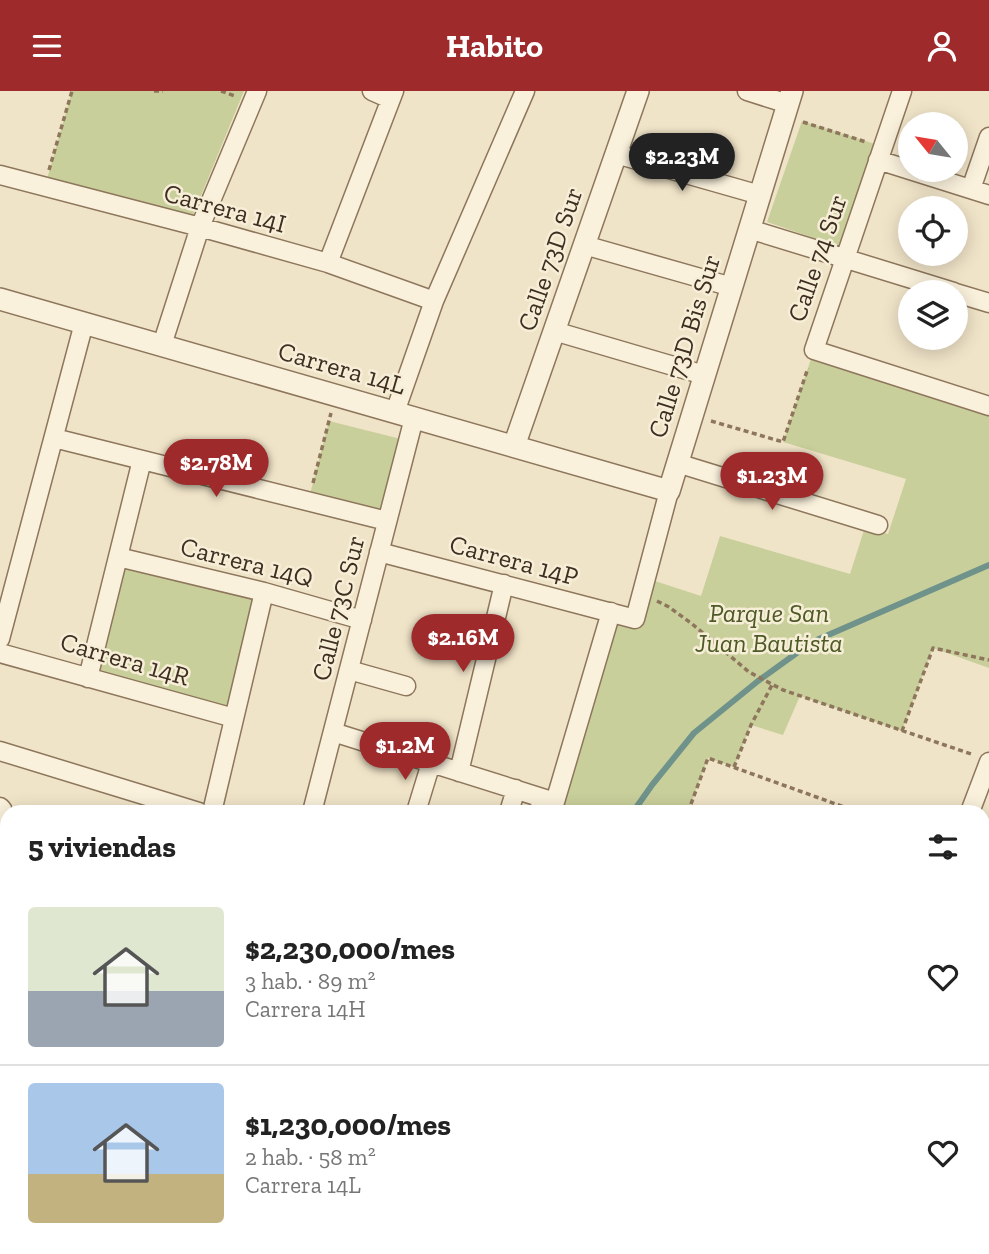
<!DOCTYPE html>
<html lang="es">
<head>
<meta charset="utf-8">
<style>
	:root { --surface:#fff; --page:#f6f6f6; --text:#222; --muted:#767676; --line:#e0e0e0; --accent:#9e2a2b }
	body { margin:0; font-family:"Zilla Slab",serif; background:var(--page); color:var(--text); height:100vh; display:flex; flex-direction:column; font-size:26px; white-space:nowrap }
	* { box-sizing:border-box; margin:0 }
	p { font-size:23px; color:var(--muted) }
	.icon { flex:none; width:38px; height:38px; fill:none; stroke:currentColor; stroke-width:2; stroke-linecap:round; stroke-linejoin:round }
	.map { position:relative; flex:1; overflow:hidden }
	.sheet { position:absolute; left:0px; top:714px; width:990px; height:450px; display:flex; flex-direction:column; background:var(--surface); border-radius:21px 21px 0 0; box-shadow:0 4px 18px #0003 }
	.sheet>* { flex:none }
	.needle { width:46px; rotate:300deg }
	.tools { position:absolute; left:898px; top:21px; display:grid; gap:14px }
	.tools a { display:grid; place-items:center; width:70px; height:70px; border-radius:50%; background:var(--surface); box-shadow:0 4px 18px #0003; font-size:35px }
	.price { position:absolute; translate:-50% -60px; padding:0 16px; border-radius:24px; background:var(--accent); color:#fff; font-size:23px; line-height:46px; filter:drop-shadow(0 2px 4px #0008) }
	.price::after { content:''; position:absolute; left:50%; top:42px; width:21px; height:16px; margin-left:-10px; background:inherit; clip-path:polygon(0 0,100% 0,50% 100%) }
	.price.selected { background:#222; color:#fff }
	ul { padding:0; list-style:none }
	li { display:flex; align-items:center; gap:21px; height:175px; padding:0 28px }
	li+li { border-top:2px solid var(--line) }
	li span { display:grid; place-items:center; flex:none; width:196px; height:140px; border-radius:7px; color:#555 }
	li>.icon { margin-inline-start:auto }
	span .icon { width:84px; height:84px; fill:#fffc; stroke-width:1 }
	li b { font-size:30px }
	h2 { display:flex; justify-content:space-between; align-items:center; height:84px; padding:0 28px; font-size:30px }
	header { display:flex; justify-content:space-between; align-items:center; height:91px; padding:0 28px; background:var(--accent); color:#fff; font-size:32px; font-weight:800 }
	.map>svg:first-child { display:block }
	.green { fill:#c9cf9b }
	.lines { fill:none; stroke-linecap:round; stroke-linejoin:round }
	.stream { stroke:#6f938a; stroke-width:6 }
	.service-casing { stroke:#8d765c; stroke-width:12 }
	.minor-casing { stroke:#8d765c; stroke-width:21 }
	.tertiary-casing { stroke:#8d765c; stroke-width:24 }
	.trunk-casing { stroke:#5b4430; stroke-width:32 }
	.path { stroke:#8d765c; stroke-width:3.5; stroke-dasharray:5 3.5; stroke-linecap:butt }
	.service { stroke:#faf1dc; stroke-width:9 }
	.minor { stroke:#faf1dc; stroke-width:18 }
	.tertiary { stroke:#faf1dc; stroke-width:21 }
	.trunk { stroke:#eabe7c; stroke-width:28 }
	.labels { text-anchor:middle; stroke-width:5; stroke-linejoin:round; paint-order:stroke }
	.street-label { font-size:26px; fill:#3d2e20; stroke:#f7eed8 }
	.park-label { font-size:26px; font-style:italic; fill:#4d5a26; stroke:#f7eed8 }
</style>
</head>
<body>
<header><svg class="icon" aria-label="menu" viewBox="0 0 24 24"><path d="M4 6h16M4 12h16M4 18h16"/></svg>Habito<svg class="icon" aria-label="person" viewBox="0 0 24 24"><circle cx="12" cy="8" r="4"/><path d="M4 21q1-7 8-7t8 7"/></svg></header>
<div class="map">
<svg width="989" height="1163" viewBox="0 0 989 1163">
	<rect width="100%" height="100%" fill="#f0e4c8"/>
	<path class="green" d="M72,0H244L191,129L47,88Z
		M802,30L875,53L840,156L767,131Z
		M814,259L989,315V577L933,557L902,640L800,605L783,644L751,634L734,676L708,667L688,721H542L614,531L639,538L655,490L701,505L720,445L850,483L865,436L888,443L906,388L783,351Z
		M329,330L405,349L384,423L310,403Z
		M124,476L255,508L228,617L97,585Z
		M0,780L7,782V878L0,874Z
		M0,918L7,921V1157H295L292,1163H0Z
		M984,1151L989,1154V1163H884L877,1157H984Z
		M627,1157H808L816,1163H638Z"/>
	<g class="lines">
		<path class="stream" d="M633,721L652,694L694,642L758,590L812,551L989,474
			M364,1163L366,1158"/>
		<defs>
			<path id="service" d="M984,1097L989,1099
				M161,1157L173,1163
				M196,1163V1157"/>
			<path id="minor" d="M372,0L390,8
				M747,0L788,13
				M902,0L814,259L989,315
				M616,63L760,104
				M878,69L989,104
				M0,84L200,136L328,172L434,210
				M971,98L989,46
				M749,138L954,201
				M584,154L732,196
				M328,172L394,0
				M956,202L989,212
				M554,240L704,284
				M162,254L200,136L257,0
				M395,321L434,210L525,0
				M54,347L387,430
				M677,372L878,434
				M379,461L635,528L669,400
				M118,466L264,501L362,529
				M0,548L84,232
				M0,562L234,627
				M349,579L406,595
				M88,587L142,369
				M333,641L555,711
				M0,660L199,721
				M459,681L504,493
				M0,716L2,718L0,725
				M212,721L264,501
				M312,721L414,327
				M416,721L431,672
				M509,721L516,698
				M536,721L555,711L611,521
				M970,721L989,671"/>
			<path id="tertiary" d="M0,208L669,400L792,0
				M514,355L638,0
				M984,849L989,851"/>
			<path id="trunk" d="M0,755L7,758
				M0,897L7,900
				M598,1157L609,1163
				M837,1157L845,1163"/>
		</defs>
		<use href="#service" class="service-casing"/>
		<use href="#minor" class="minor-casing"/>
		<use href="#tertiary" class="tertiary-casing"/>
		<use href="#trunk" class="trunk-casing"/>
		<path class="path" d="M154,0H163
			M221,0L235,5
			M803,31L866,51
			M49,79L72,0
			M711,330L783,351L808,277
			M313,392L331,322
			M657,510L669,516L691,532L749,581L783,599L974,664
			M902,640L933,557L989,569
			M734,676L751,634L772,594
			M688,721L708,667L858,721
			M0,958L7,961
			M984,972L989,974
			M0,1064L7,1046
			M984,1068L989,1071"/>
		<use href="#service" class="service"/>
		<use href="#minor" class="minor"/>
		<use href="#tertiary" class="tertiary"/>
		<use href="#trunk" class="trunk"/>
	</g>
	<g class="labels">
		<g class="street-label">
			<text transform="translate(225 117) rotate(15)" y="9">Carrera 14I</text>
			<text transform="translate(817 167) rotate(-71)" y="9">Calle 74 Sur</text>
			<text transform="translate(550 168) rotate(-71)" y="9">Calle 73D Sur</text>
			<text transform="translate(684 255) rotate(-73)" y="9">Calle 73D Bis Sur</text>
			<text transform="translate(342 277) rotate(16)" y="9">Carrera 14L</text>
			<text transform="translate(514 469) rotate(15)" y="9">Carrera 14P</text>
			<text transform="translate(247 471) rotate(14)" y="9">Carrera 14Q</text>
			<text transform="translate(338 517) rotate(-76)" y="9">Calle 73C Sur</text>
			<text transform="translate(125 568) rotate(16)" y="9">Carrera 14R</text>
		</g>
		<g class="park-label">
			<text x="769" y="531">Parque San<tspan x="769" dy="30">Juan Bautista</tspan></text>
		</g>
	</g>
</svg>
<div class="tools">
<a><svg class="needle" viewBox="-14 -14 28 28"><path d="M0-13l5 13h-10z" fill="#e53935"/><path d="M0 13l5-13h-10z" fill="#767676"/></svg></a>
<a><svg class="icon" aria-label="locate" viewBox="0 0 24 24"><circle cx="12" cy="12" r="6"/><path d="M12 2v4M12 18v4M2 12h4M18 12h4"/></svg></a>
<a><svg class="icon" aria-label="layers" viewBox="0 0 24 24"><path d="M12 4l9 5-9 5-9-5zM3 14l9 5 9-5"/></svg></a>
</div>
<b class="price selected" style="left:682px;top:102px">$2.23M</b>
<b class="price" style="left:216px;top:408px">$2.78M</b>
<b class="price" style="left:772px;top:421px">$1.23M</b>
<b class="price" style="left:463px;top:583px">$2.16M</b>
<b class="price" style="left:405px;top:691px">$1.2M</b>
<section class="sheet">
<h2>5 viviendas<svg class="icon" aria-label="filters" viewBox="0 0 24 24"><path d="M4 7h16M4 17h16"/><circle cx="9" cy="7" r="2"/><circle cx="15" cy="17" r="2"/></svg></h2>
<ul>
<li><span style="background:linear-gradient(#dfe7d0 60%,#9aa5b1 0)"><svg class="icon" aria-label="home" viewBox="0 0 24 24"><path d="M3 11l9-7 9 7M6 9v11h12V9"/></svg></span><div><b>$2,230,000/mes</b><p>3 hab. · 89 m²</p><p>Carrera 14H</p></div><svg class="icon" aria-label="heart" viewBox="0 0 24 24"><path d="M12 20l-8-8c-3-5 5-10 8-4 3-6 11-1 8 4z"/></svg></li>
<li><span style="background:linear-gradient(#a9c7e8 65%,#c2b280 0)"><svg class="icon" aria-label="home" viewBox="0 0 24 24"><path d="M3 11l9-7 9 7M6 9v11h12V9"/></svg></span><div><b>$1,230,000/mes</b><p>2 hab. · 58 m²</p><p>Carrera 14L</p></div><svg class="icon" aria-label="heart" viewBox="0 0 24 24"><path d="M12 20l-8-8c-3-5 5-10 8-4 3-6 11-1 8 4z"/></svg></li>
</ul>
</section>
</div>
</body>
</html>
